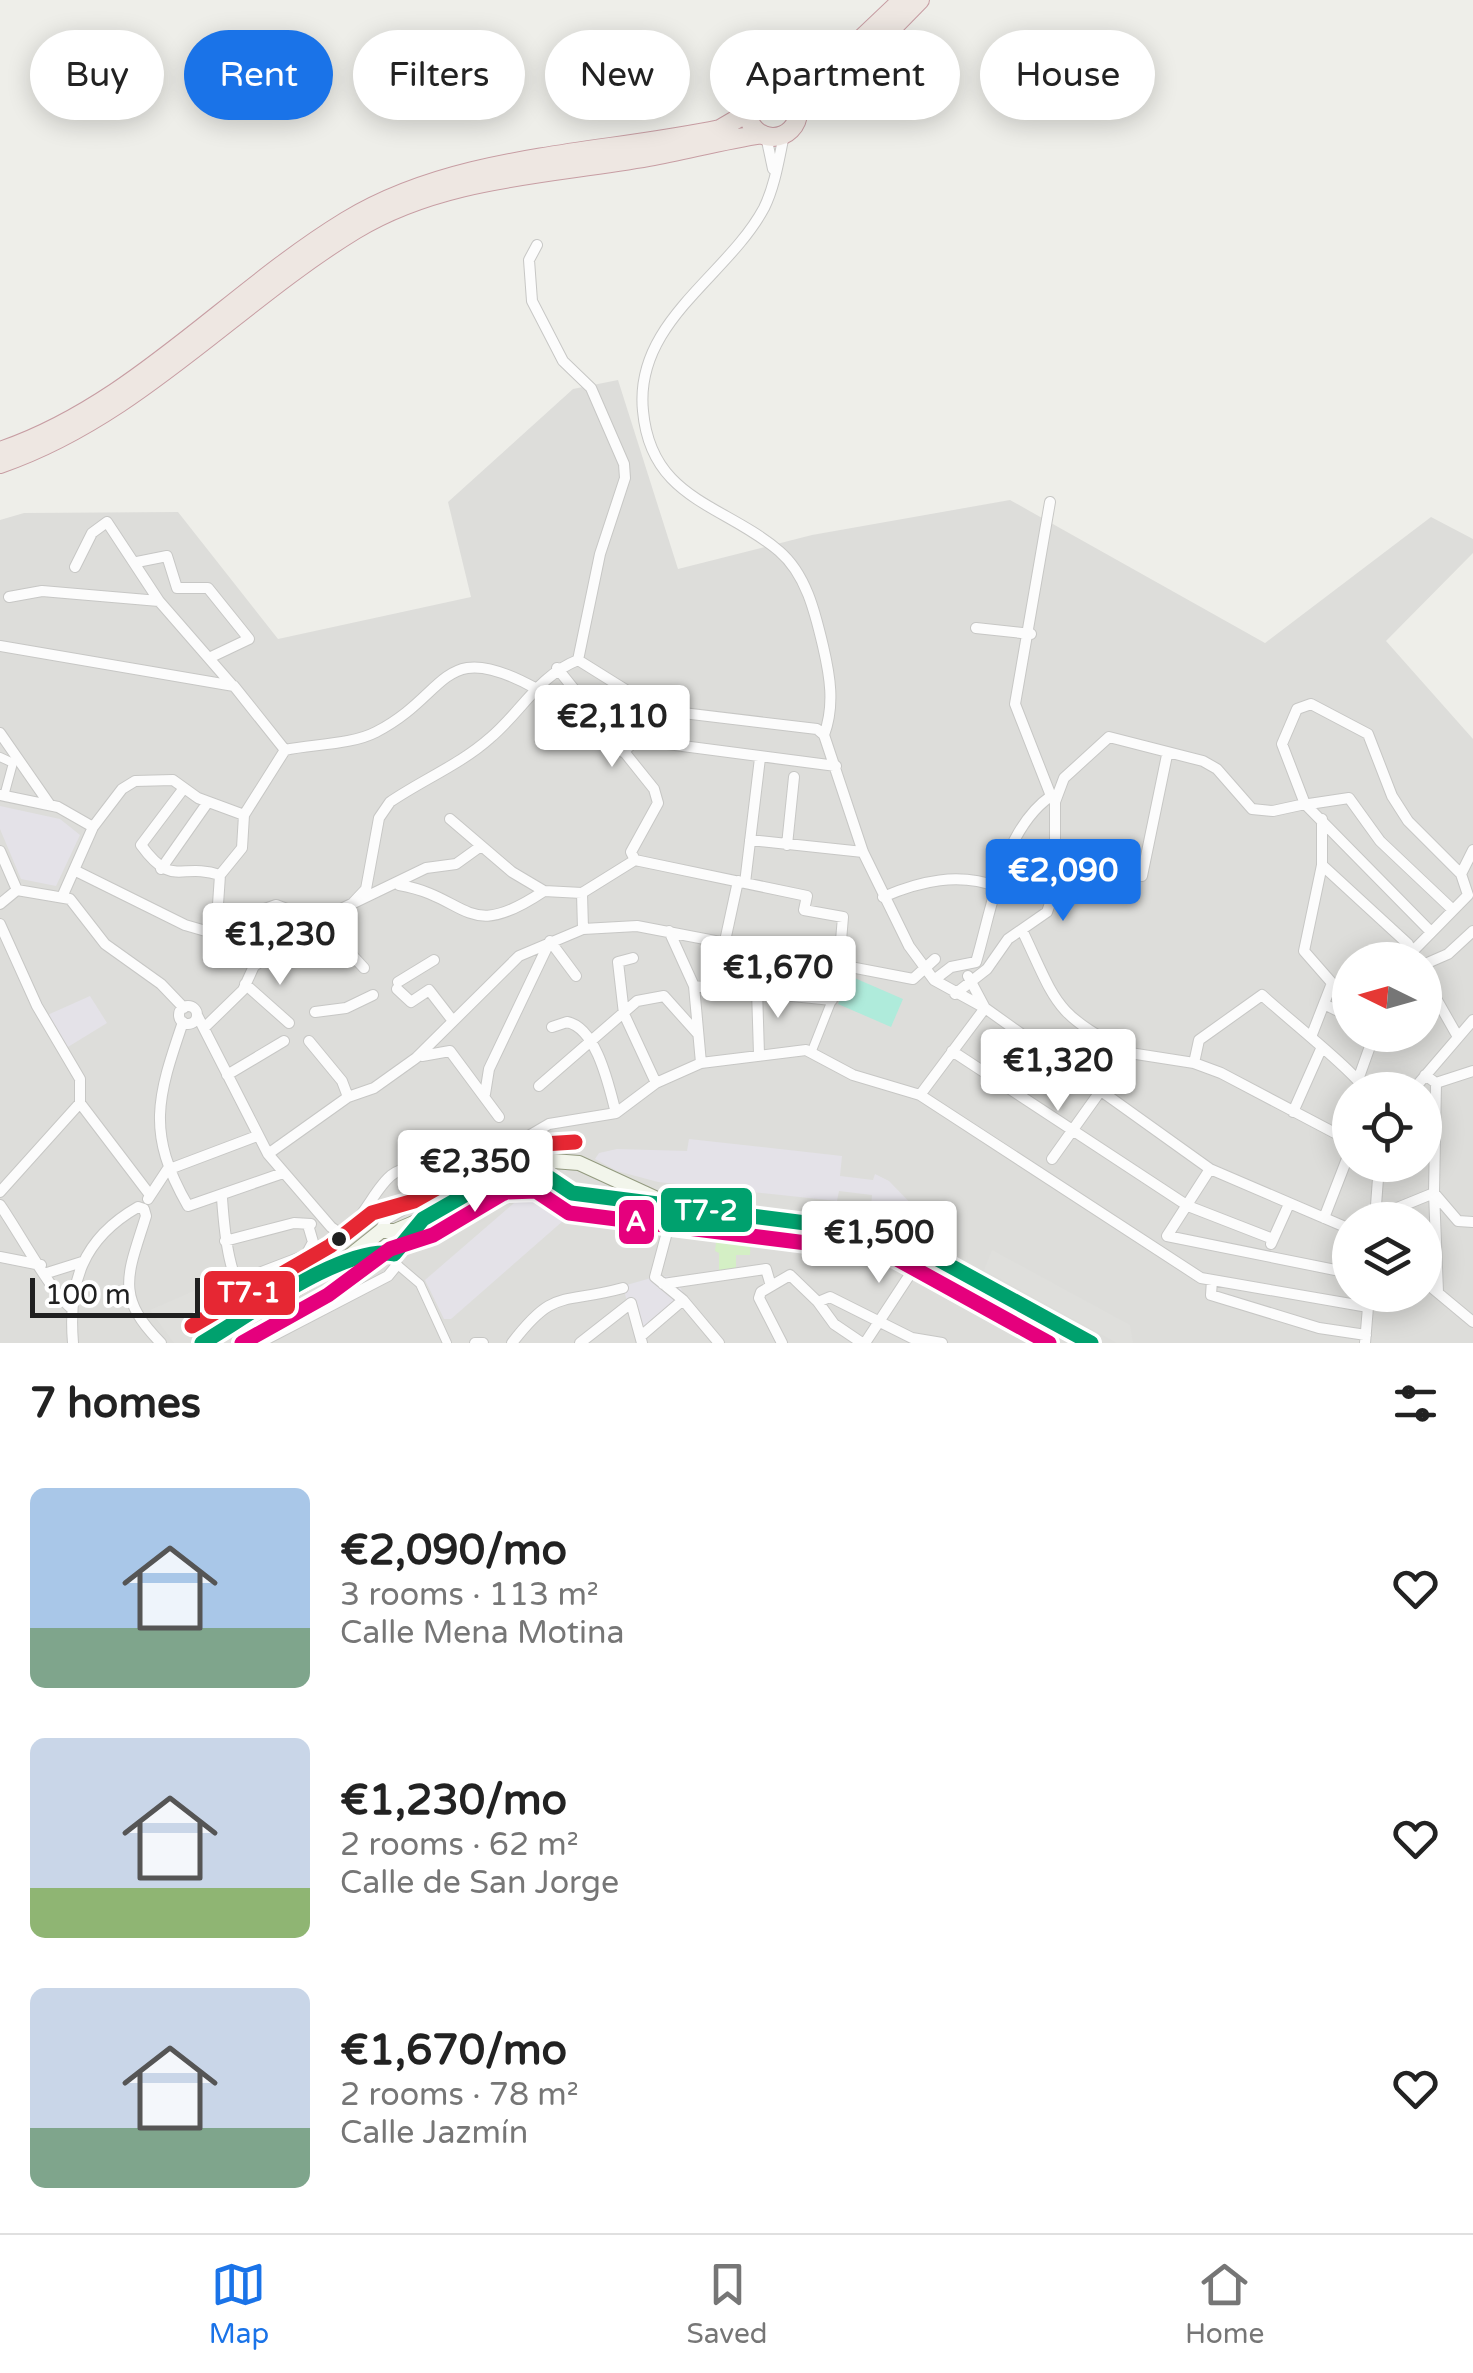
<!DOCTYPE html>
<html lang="en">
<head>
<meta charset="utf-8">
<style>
	:root { --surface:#fff; --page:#f2f2f2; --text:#222; --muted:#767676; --line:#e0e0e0; --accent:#1a73e8 }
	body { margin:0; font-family:"Varela Round",sans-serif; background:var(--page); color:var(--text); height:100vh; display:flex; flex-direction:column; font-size:38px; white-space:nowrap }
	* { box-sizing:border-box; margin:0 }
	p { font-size:32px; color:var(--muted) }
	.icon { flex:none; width:55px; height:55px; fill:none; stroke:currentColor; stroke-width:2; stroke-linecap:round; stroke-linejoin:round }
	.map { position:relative; height:1343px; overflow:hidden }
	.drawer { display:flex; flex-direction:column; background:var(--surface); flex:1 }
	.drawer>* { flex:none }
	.banner { position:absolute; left:30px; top:30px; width:1415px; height:90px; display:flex; gap:20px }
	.needle { width:65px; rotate:275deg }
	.tools { position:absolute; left:1332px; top:942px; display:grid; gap:20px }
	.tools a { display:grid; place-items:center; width:110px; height:110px; border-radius:50%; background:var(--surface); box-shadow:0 5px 25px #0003; font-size:50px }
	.scale { position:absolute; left:30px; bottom:25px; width:170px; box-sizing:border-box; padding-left:10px; border:5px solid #202020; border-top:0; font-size:28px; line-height:35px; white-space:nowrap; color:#202020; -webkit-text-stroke:8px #fff; paint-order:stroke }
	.price { position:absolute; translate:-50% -85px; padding:0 22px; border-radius:10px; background:#fff; color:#222; font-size:32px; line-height:65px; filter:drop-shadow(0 2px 5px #0008) }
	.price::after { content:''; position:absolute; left:50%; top:60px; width:30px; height:22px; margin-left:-15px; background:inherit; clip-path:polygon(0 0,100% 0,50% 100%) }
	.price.active { background:var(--accent); color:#fff }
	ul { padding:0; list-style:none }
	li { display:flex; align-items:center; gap:30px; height:250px; padding:0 30px }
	li span { display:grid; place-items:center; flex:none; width:280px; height:200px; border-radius:15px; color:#555 }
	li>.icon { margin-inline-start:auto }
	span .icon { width:120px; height:120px; fill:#fffc; stroke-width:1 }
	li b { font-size:42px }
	h2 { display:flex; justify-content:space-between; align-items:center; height:120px; padding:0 30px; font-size:42px }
	.chip { padding:0 35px; border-radius:45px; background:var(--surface); box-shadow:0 5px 25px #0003; font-size:35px; line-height:90px }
	.chip.active { background:var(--accent); color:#fff }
	.menu { display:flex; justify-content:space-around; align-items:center; height:140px; border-top:2px solid var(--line); background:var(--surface); font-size:28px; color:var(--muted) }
	.menu a { display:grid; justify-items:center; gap:5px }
	.menu .active { color:var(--accent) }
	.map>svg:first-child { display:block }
	.residential { fill:#ddddda; fill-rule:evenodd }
	.grass { fill:#d4efc5 }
	.pitch { fill:#afebdb }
	.parking { fill:#dfdfdc }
	.plaza { fill:#e4e2e8 }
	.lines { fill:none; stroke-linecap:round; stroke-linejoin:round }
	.pedestrian-casing { stroke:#c7c7c5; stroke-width:10 }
	.minor-casing { stroke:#c7c7c5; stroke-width:12 }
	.secondary-casing { stroke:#939a7f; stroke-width:16 }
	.trunk-casing { stroke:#c79da3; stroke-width:20 }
	.pedestrian { stroke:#fcfcfc; stroke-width:8 }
	.minor { stroke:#fcfcfc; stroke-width:10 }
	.secondary { stroke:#f2f5eb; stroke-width:14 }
	.trunk { stroke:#eee7e2; stroke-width:18 }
	.bus-1-casing { stroke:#fff; stroke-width:22 }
	.bus-2-casing { stroke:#fff; stroke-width:22 }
	.bus-3-casing { stroke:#fff; stroke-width:22 }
	.bus-1 { stroke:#00a16e; stroke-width:15 }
	.bus-2 { stroke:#e5007d; stroke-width:15 }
	.bus-3 { stroke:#e62733; stroke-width:15 }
	.bus-dot { fill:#202020; stroke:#fff; stroke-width:4 }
	.line-badge { stroke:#fff; stroke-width:4 }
	.badge-label { font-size:28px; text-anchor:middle; font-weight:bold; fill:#fff }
</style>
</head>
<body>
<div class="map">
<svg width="1473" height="1343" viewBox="0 0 1473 1343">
	<rect width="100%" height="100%" fill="#eeeee9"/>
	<path class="residential" d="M618,380L678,569L812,535L1010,500L1265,643L1431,517L1473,539V553L1386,641L1473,739V1343H0V520L24,513L178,512L278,639L471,597L448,502L573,389ZM1350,960H1425V1035H1350ZM1350,1090H1425V1165H1350ZM1350,1220H1425V1295H1350Z"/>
	<path class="grass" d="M718,1227L751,1231L750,1255H736V1270L719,1272V1253L715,1251Z"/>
	<path class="pitch" d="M850,976L903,999L891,1027L838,1004Z"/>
	<path class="parking" d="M992,1250L1130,1325L1133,1343H1117L984,1270Z
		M363,1264L369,1274L243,1343H225Z
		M226,1277L244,1311L189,1343H174L150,1310Z"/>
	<path class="plaza" d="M0,806L60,819L80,835L56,886L21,879L0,829Z
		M90,996L107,1023L63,1050L43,1017Z
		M689,1139L842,1156L840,1176L873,1180L875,1174L889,1181L920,1213V1229L870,1221L872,1195L839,1191L837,1201L658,1182L617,1171L595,1159L599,1153L617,1149L687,1151Z
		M528,1191H541L562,1212L564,1220L451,1319H444L425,1280Z
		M658,1276L674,1277L687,1299L636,1338L623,1286Z"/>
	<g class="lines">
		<defs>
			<path id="pedestrian" d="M0,757L13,763L4,796
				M811,1053L832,1000
				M386,1255L420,1284L447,1343"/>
			<path id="minor" d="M784,135C779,158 775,186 764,208C727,277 634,322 643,411C651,500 724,504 779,551C806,574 815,612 823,646C830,676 835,705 824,735
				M766,136L773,169
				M537,245L529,260L532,301L563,361L591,388L624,464L625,478L600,554L578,660L658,710L817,729L824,735
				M1050,502L1015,704L1051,796
				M137,562L167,556L177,588H208L249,639L209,658
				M75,567L92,533L107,522L159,601
				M9,597L42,591L159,601L233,686
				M976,628L1031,634
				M0,646L234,686L285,750
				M557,668L654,789L658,803L631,852L635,860
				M0,733L50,805
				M824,735L863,852L909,946L934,980L985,1008L1210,1169L1350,1229
				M637,740L836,766
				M623,752L651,727L658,710
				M184,788L141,845C173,889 180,862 220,875
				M0,795L58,807L93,827L62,897
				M1309,804L1349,798L1380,841L1453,910
				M450,819L512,872L544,891L582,893
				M93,827L122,789L135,781L173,780L198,798L244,815
				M750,840L863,852
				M787,845L794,777
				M0,851L17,890
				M1322,865L1408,944L1415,960
				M161,869L208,802
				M74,870L185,925L216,934L254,966
				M1142,876L1167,755
				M745,883L760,758
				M399,885C470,897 465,944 544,891
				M582,893L635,860L807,896L804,910L843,917L839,964
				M582,893L583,929
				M883,897C920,881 959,872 998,887
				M0,904L17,890L70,899L105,944L161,984L184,1008
				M349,907L366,889L379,818L390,802C422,780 461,764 490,738C522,711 538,676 578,660
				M339,910L340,942L364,968
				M0,924L37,1006L80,1079V1103L150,1195
				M219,925L276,905L303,915L339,910L426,868L456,864L481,846
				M1022,930C1058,1006 1053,1013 1130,1053
				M669,931L694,986L701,1063
				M1431,932L1305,804L1282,744L1297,709L1311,704L1368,734L1392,796L1408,821L1461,874
				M216,934L220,875L242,848L244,815L285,750C312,744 351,745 376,732C450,694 440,636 535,688
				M725,941L738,881
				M633,958L618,962L624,1014L656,1083
				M1396,960L1413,951L1468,895L1461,874L1473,850
				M1425,964L1448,954L1473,931
				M968,976L985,1008
				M1425,979L1458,1037
				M934,980L951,967L976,962C992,909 1002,830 1051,796L1055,802
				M398,982L434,960
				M245,984L289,1023
				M694,986L832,1000
				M397,989L411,1002L429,990L453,1021
				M757,990L759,1054
				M955,994L987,969L1008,939L1047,912L1055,889V802L1064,778L1109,737L1203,761L1217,769L1252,809L1273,811L1305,804
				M1324,1004L1350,1017
				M179 1015a9 9 0 1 1 18 0a9 9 0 1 1-18 0Z
				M315,1012L346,1008L373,995
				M197,1015L268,1154L331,1227L338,1232C370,1227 379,1155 420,1171L431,1189
				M183,1022C157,1098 146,1133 188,1206L283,1173
				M552,1027L567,1022C597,1028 609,1087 616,1113
				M204,1028L243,990L254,966L298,939L303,915
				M1311,1037L1332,983L1304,951L1322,865V819
				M309,1041L342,1081L348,1097
				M952,1051L1188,1206L1273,1239
				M422,1056L450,1051L499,1117
				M1194,1063L1199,1040L1262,995C1281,1013 1358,1074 1365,1090
				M227,1075L284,1041
				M1425,1075L1436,1083L1434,1193L1438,1292
				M1359,1077L1374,1035
				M1436,1083L1473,1071
				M539,1086L637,1001L664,996L698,1034
				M1413,1090L1473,1020
				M1098,1092L1130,1053L1194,1063L1221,1073L1350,1141
				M485,1094L489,1069L550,941L576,976
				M920,1095L1201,1278L1368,1307
				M1293,1112L1321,1049
				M268,1154L348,1097L374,1088L416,1058L519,956L583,929L637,926L913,979L935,959
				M1052,1159L1099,1093
				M1210,1169L1167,1236L1350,1273
				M167,1170L257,1136
				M0,1192L80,1103
				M222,1198C225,1241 229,1275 251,1313
				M148,1199L167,1170
				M0,1205C17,1229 51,1292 70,1307
				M674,1206L655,1277L683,1300L719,1343
				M562,1212L570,1204
				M1375,1217L1434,1193L1458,1221L1473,1222
				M1324,1218L1350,1151
				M1375,1219L1379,1165
				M378,1233L387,1219L549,1124L616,1113L656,1083L701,1063L806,1050L853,1075L920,1095L985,1008
				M225,1241L294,1223L311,1224
				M1271,1244L1289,1204
				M0,1257L41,1265
				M47,1273L82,1262
				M1212,1280L1211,1295L1319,1328L1366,1335
				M1425,1282L1473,1322
				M233,1283L306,1255L313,1242L308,1225
				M663,1284L766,1269L771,1286
				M641,1336L683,1300
				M73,1343C68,1283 82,1239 138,1207L144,1209L146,1216C128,1274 114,1296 161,1343
				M259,1343L388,1276L397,1265
				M475,1343H483
				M512,1343C555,1287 561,1305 623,1288
				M580,1343L631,1303L642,1343
				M782,1343L759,1298L761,1292L790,1275L818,1302
				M862,1343L834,1324L818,1302L830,1297L912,1338L942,1343
				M865,1343L926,1250
				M1365,1343L1369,1295"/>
			<path id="secondary" d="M505,1172L542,1171L572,1193L892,1234L1091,1343
				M379,1251L397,1252L419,1223
				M202,1343L341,1263L381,1231H395L423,1219L519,1164L540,1160L579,1163L655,1198"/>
			<path id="trunk" d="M748 112a25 25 0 1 1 50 0a25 25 0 1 1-50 0Z
				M788,93L823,75L902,0
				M798,112L873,48L920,0
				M0,451C133,406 228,293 346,221C456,154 596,155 720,129L749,112
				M0,464C137,417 234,304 355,230C444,176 550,175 649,157C687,150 723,140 762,134"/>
		</defs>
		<use href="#pedestrian" class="pedestrian-casing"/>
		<use href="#minor" class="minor-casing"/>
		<use href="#secondary" class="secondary-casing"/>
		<use href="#trunk" class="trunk-casing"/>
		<use href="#pedestrian" class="pedestrian"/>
		<use href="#minor" class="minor"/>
		<use href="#secondary" class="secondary"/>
		<use href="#trunk" class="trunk"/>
		<defs>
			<path id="bus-1" d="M202,1343C247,1317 345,1244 394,1254L423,1219L505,1172L539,1171L572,1193L892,1234L1091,1343"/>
			<path id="bus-2" d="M506,1192L536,1191L569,1213L886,1253L1049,1343
				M242,1343L328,1295L390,1249L433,1235L502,1194L537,1180"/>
			<path id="bus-3" d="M192,1326L330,1246L372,1213L414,1201L511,1146L575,1142"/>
		</defs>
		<use href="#bus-1" class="bus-1-casing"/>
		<use href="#bus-2" class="bus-2-casing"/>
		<use href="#bus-3" class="bus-3-casing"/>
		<use href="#bus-1" class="bus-1"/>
		<use href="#bus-2" class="bus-2"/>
		<use href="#bus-3" class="bus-3"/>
	</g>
	<circle class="bus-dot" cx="339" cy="1239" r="9"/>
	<g class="line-badge">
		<rect x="659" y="1186" width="95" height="48" rx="10" fill="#00a16e"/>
		<rect x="617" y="1198" width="39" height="48" rx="10" fill="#e5007d"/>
		<rect x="202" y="1269" width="95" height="48" rx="10" fill="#e62733"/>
	</g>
	<g class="badge-label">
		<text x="706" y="1220">T7-2</text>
		<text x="636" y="1231">A</text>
		<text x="249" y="1302">T7-1</text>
	</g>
</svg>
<div class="tools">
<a><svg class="needle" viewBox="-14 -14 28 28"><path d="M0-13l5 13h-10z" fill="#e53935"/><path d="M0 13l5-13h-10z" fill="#767676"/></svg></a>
<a><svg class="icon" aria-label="locate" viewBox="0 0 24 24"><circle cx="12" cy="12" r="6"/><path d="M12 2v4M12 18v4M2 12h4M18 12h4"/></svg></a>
<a><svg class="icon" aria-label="layers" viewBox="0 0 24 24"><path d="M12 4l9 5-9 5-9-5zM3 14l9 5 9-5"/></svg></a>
</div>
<div class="scale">100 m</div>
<b class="price" style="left:612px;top:770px">€2,110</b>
<b class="price active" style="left:1063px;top:924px">€2,090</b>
<b class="price" style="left:280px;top:988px">€1,230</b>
<b class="price" style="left:778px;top:1021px">€1,670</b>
<b class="price" style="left:1058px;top:1114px">€1,320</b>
<b class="price" style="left:475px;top:1215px">€2,350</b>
<b class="price" style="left:879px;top:1286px">€1,500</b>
<div class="banner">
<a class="chip">Buy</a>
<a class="chip active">Rent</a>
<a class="chip">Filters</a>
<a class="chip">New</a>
<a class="chip">Apartment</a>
<a class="chip">House</a>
</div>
</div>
<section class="drawer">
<h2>7 homes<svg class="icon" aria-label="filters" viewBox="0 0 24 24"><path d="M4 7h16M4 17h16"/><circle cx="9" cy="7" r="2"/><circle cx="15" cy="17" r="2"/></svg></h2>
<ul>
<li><span style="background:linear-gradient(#a9c7e8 70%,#7fa58c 0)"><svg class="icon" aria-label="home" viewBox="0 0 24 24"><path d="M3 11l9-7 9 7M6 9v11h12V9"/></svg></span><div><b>€2,090/mo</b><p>3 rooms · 113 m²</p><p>Calle Mena Motina</p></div><svg class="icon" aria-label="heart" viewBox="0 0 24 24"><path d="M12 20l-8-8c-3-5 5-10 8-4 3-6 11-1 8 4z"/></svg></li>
<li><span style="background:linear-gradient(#c9d6e8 75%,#8fb573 0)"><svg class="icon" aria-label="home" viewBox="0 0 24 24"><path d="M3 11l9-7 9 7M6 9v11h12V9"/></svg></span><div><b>€1,230/mo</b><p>2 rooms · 62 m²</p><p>Calle de San Jorge</p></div><svg class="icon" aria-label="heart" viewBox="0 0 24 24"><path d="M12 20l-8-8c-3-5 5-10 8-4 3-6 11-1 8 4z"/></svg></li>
<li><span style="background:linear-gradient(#c9d6e8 70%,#7fa58c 0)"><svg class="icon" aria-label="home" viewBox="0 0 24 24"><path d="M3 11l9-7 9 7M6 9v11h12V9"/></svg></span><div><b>€1,670/mo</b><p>2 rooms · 78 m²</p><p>Calle Jazmín</p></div><svg class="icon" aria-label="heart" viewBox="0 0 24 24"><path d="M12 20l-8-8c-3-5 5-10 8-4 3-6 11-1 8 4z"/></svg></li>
</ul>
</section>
<nav class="menu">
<a class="active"><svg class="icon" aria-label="map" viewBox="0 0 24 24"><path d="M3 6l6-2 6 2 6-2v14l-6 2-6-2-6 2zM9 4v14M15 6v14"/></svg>Map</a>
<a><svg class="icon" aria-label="saved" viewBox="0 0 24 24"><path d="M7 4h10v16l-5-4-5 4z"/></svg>Saved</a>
<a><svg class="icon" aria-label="home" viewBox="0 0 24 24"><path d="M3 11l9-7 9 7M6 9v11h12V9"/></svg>Home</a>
</nav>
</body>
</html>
